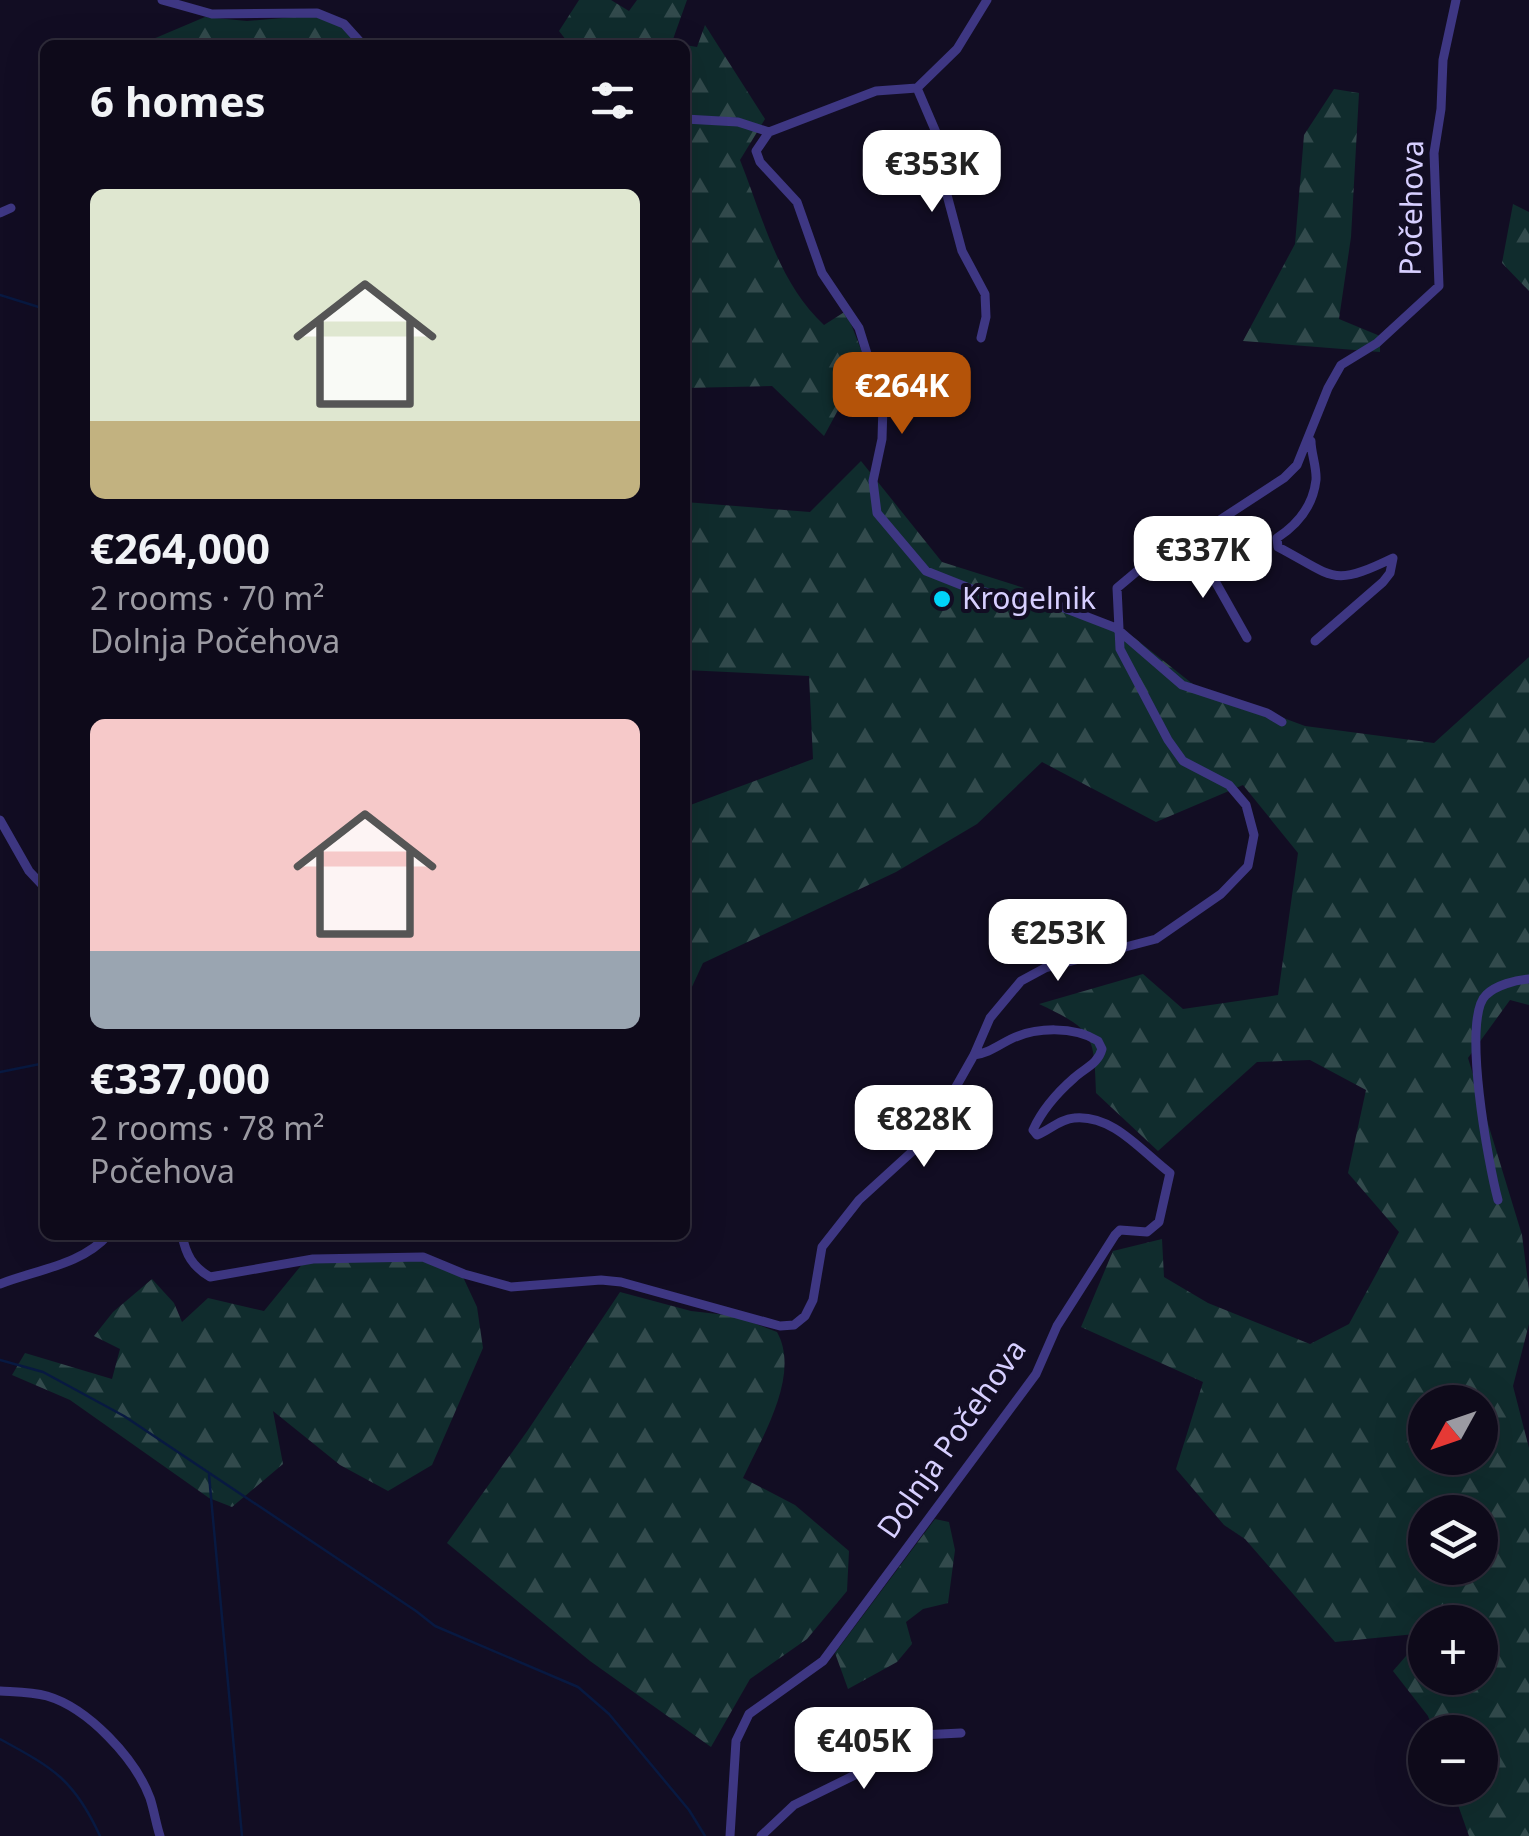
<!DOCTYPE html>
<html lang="en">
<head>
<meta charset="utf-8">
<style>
	:root { --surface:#0e0a1a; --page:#171323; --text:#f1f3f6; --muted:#9b9aa2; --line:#2e2b39; --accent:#b45309 }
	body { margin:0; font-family:"Noto Sans",sans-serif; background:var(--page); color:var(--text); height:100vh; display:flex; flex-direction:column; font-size:38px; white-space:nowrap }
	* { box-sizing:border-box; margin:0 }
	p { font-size:32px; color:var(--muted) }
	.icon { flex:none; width:55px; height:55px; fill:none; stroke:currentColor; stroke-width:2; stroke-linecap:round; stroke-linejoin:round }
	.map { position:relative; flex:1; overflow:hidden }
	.details { position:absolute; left:40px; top:40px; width:650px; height:1200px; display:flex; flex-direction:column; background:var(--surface); border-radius:15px; box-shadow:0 10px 40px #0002,0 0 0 2px var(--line) }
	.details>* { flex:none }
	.needle { width:65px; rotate:230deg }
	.controls { position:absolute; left:1408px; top:1385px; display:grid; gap:20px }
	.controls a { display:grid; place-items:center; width:90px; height:90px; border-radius:50%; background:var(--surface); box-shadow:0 10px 40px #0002,0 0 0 2px var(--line); font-size:50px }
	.price { position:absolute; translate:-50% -85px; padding:0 22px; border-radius:20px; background:#fff; color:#222; font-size:32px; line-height:65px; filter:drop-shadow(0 2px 5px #0008) }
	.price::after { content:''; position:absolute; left:50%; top:60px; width:30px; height:22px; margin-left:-15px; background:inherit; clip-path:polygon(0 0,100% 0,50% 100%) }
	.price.active { background:var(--accent); color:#fff }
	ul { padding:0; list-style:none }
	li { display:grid; align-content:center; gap:20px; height:530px; padding:0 50px }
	li span { display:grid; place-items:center; height:310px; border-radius:15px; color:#555 }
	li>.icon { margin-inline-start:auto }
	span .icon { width:180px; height:180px; fill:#fffc; stroke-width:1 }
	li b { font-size:42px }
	h2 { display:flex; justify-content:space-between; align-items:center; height:120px; padding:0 50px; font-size:42px }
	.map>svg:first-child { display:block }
	.forest { fill:url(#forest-firs); fill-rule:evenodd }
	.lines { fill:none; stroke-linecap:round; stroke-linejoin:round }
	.stream { stroke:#081941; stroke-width:2.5 }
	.minor { stroke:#3e3783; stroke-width:9 }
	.poi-dot { fill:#00d3fa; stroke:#120d23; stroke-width:4 }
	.labels { text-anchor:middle; stroke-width:8; stroke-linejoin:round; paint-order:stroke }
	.street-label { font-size:30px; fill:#d7cfff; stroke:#120d23 }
	.poi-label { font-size:30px; fill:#d7cfff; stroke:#120d23; text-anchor:start }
</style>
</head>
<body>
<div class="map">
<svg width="1529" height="1836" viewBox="0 0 1529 1836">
	<defs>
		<pattern id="forest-firs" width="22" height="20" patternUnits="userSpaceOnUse" patternTransform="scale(2.5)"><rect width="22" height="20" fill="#102c2d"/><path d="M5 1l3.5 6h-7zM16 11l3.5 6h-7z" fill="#324a4c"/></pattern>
	</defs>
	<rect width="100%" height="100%" fill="#120d23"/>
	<path class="forest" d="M579,0H611L629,11L637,0H687L672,42L685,45H570L559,31Z
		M317,15L343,26L360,45H139L205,17L247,21Z
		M705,25L765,119L740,160C763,218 778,282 824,325L846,311L865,360L824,436L772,386L685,388V45L697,47Z
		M1334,89L1359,93L1351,237L1339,319L1380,336V352L1243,341L1295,244L1304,135Z
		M1513,204L1529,212V291L1502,263Z
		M861,461L942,562L1024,588L1132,636L1194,685L1305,726L1434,743L1529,657V1005L1510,1000L1468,1058L1522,1235L1529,1290V1324L1513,1386L1529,1448V1836H1469L1452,1788H1480V1732H1434L1428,1716L1393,1671L1425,1634V1678H1480V1622H1425V1633L1335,1642L1245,1539L1224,1525L1176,1469L1203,1382L1081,1327L1113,1251L1162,1239L1164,1277L1208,1303L1310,1344L1349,1324L1399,1232L1348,1173L1366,1090L1310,1060L1257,1062L1158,1151L1096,1093C1094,1034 1094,1030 1039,1004L1143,974L1183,1009L1278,995L1298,853L1243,785L1156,822L1042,762L977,824L896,872L703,963L685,1002V807L813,759L809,676L685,670V502L810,512ZM1425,1402H1480V1458H1425ZM1425,1512H1480V1568H1425Z
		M422,1260L463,1277L477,1307L483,1348L432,1465L388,1491L340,1465L273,1411L283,1464L232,1507L209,1498L70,1400L12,1375L25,1353L112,1379L120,1349L94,1336L113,1312L152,1279L174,1303L182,1322L208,1298L264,1311L304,1262Z
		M620,1292L691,1311L735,1316L777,1332C801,1375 762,1437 743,1478L795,1505L849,1551L847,1591L807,1639L750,1679L711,1747L590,1661L447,1543L528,1430Z
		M935,1519L949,1522L955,1550L948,1603L923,1609L906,1622L912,1644L897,1662L848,1689L835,1653Z"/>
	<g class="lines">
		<path class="stream" d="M0,295L45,309
			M0,1072L45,1063
			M0,1360L43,1372L124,1416L416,1611L435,1626L578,1687L609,1714L689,1810L705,1836
			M209,1475L242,1836
			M0,1739C53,1768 74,1779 100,1836"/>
		<path class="minor" d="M162,0L212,14L317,13L344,24L363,45
			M917,88L941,144L947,195L962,251L985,294L986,317L981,338
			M685,119L738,122L769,132
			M769,132L756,151L760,162L797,202L822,273L859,328L883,405L882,439L873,481L877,513L926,571L974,590L1059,606L1116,628L1182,685L1267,713L1282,722
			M769,132L876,91L917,88L957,49L987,0
			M0,213L11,208
			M1311,441C1311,453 1317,468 1316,480C1313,506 1297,525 1277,538L1278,547C1335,577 1331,588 1393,558L1390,573L1383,582L1315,641
			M1177,548L1206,552L1211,574L1247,638
			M0,820L29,871L45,888
			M1498,1200C1489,1167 1461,1018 1486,995C1496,985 1516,980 1529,979
			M182,1235C186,1255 192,1266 210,1277L313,1259L423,1257L464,1274L511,1287L601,1280L621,1282L780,1326L794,1325L805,1316L813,1300L822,1247L859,1200L927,1138L974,1055L990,1018L1021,981L1045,968L1156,939L1221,894L1248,866L1254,835L1246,805L1229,785L1183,761L1168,740L1120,649L1117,588L1142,567L1177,548L1284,478L1297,465L1328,388L1341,365L1377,343L1439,286L1434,153L1441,109L1443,60L1456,0
			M0,1284C35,1270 82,1265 108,1235
			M0,1691C15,1692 32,1692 47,1696C88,1708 135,1758 150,1798C154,1810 156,1824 160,1836
			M730,1836L736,1741L749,1714L823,1661L1036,1374L1057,1326L1115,1235L1120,1230L1147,1232L1159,1222L1170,1173C1142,1152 1113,1114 1074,1118C1060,1119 1050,1130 1037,1135L1033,1130C1042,1110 1058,1092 1074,1078C1085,1068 1098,1064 1102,1049L1098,1041C1074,1026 1036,1027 1011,1039C997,1046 989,1053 974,1055
			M761,1836L794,1805L861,1772L899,1746L921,1735L961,1733"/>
	</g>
	<circle class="poi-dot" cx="942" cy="599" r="10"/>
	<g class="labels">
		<g class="street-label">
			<text transform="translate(1412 208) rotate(-89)" y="10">Počehova</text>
			<text transform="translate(952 1439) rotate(-55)" y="10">Dolnja Počehova</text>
		</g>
		<g class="poi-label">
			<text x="962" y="609">Krogelnik</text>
		</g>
	</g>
</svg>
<div class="controls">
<a><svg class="needle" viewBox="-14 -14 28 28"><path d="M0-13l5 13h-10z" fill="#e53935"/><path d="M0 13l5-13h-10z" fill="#9b9aa2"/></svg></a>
<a><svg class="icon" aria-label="layers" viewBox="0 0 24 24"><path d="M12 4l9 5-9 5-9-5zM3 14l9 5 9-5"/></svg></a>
<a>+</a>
<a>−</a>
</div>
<b class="price" style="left:932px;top:215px">€353K</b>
<b class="price active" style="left:902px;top:437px">€264K</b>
<b class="price" style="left:1203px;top:601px">€337K</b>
<b class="price" style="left:1058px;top:984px">€253K</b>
<b class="price" style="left:924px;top:1170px">€828K</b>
<b class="price" style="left:864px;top:1792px">€405K</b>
<section class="details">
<h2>6 homes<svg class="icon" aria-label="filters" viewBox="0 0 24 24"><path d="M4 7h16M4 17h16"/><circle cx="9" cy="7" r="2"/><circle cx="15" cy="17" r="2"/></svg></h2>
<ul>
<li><span style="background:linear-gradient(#dfe7d0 75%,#c2b280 0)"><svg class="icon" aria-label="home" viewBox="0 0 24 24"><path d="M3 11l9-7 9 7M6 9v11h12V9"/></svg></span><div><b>€264,000</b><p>2 rooms · 70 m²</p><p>Dolnja Počehova</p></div></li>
<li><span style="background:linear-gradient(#f6c9c9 75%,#9aa5b1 0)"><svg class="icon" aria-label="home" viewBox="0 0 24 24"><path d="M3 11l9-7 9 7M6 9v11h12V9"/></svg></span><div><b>€337,000</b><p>2 rooms · 78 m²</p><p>Počehova</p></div></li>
</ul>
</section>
</div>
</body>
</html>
